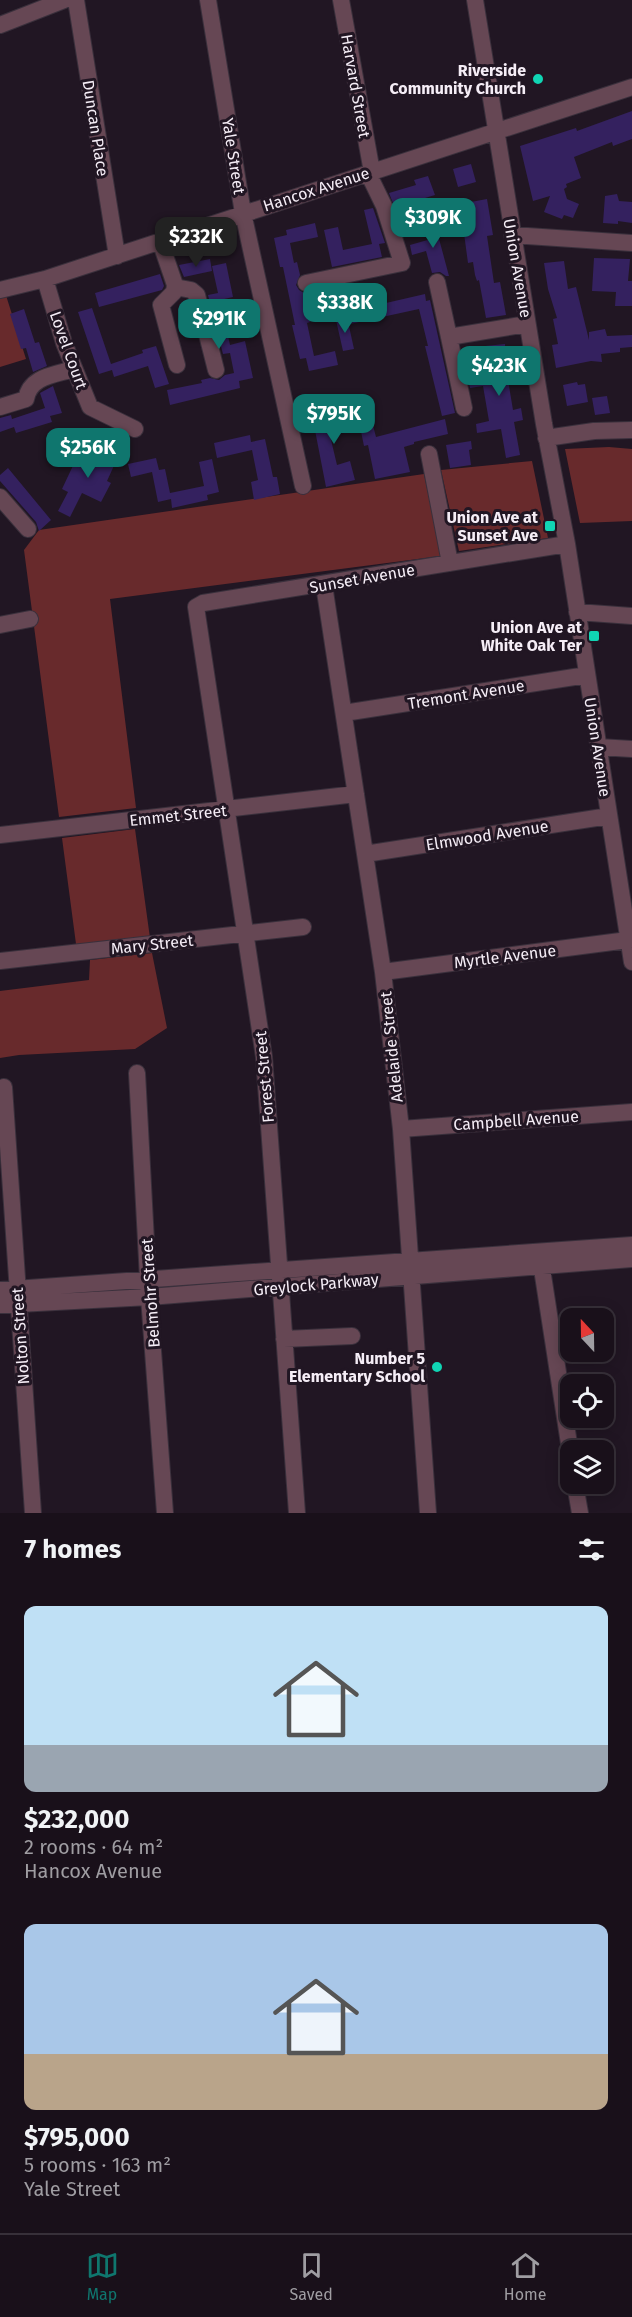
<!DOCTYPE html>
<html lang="en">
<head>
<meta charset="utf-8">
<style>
	:root { --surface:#19101a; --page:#261e27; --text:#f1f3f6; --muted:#9f9da2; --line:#373039; --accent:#0f766e }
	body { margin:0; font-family:"Fira Sans",sans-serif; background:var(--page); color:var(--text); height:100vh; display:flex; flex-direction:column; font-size:22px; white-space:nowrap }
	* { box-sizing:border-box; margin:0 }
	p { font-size:20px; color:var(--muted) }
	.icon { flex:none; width:33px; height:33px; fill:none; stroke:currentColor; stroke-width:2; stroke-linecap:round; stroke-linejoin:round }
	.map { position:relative; height:1513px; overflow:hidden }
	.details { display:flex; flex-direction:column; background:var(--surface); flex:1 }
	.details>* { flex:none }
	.needle { width:39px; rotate:338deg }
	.tools { position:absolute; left:560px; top:1308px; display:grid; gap:12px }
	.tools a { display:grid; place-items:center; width:54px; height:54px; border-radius:12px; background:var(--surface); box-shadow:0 3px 15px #0003,0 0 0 2px var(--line); font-size:30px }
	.price { position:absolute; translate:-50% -51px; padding:0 14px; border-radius:12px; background:var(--accent); color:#fff; font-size:20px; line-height:39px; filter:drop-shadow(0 2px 3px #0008) }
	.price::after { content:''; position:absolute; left:50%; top:36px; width:18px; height:14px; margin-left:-9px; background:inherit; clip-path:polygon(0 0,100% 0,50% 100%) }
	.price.current { background:#222; color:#fff }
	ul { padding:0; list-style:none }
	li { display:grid; align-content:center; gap:12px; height:318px; padding:0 24px }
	li span { display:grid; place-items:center; height:186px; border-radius:12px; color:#555 }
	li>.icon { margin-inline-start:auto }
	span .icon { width:108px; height:108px; fill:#fffc; stroke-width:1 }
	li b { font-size:26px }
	h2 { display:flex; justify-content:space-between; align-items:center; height:72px; padding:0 24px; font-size:26px }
	.tabs { display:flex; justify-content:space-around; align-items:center; height:84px; border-top:2px solid var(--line); background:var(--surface); font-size:16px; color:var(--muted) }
	.tabs a { display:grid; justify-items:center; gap:3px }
	.tabs .current { color:var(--accent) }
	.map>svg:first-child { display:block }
	.green { fill:#682a2c }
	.building { fill:#34215f }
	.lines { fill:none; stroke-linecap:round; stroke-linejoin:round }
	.minor-casing { stroke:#3a303c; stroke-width:18 }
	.minor { stroke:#664754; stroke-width:16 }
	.poi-dot { fill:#10d5b4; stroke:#211623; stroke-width:2 }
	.labels { text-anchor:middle; stroke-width:6; stroke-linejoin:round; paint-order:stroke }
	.poi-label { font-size:16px; font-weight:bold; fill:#f5edf6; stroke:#211623; text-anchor:end }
	.street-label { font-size:16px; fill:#f5edf6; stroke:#211623 }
</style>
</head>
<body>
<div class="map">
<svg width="632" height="1513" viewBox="0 0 632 1513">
	<rect width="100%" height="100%" fill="#211623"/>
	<path class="green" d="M4,289L26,359L0,367V290Z
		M609,447L632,449V521L580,523L565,449Z
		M532,461L548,538L459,551L441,470Z
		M424,474L441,556L110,599L136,808L59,817L24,550L39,530Z
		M135,829L150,938L76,944L62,838Z
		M152,953L167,1028L135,1049L19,1055L0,1058V991L89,980L90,960Z"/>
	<path class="building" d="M632,111V139L613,146L612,142L574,157L581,178L566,184L567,187L564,189L567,199L579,204L573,218L564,215L562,219L544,212L550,196L533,201L520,146L576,128L577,131Z
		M471,164L476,182L458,187L453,169Z
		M428,176L435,195L405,204L407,215L399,218L389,193L416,185L414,180Z
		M617,194L619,201L632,202V223L618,221V224L603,223L605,196Z
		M487,199L493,235L487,236L494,283L500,282L506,315L486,318L479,280L477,281L475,275L473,262L468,263L460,204Z
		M373,208L385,243L379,244L382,257L332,267L324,230L338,227L343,250L372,244L364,210Z
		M434,220L435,224L441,223L443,234L438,235L449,276H446L440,272L432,273L426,251L412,255L410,245L431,239L427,222Z
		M315,223L318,237L290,243L294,263L297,262L300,275L296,285L299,290L304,293L310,322L307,323L314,356L335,351L338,365L309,371L306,358L300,359L292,325H295L283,267H280L274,238L287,235L286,230Z
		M594,258L630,259L628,281H632V306H615L616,292L592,291Z
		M210,259L212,271L184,277L179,265Z
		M564,261L568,289L576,287L589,340V332L605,329L607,336L632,335V347L620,348V352L601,354L602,362L591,361L556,368L552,345L558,344L553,319L557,318L548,289L544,263Z
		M226,263L233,297L220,300L230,345L245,341L253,378L239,381L240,388L170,405L167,390L202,383L201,380L210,378L219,380L225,375L234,373L230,353L223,354L208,295L218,293L212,266Z
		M160,274L164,286L162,290L99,307L95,293Z
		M425,294L426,301L430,300L455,413L442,416L425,346H428L419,309L350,324L347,312Z
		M92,308L111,364L143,353L142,350L156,346L169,384L155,388L148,366L114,377L112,370L99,374L78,312Z
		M24,309L35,343L39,342L47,366L33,372L26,348L21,349L10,314Z
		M347,317L354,349L343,351L336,320Z
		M505,344V349H508L514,379L508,380L513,410L521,408L523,420L514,422L520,455L506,458L501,429L477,433L476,424L489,421L483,386L470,388L467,374L488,370L485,346Z
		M577,382L578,385L585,384L588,402L567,406L563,385Z
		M53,386L62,413L50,416L52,422L16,433L14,427L0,432V418L11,415L12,419L45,408L40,393Z
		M607,396L610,413L595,415L592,398Z
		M360,402L363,415L327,423L337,465L350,461L355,480L326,487L313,420L325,418L323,411Z
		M370,414L376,437L445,419L448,434L414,442V444L404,447L410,472L375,479L368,445L364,446L358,417Z
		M250,435L251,442L265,439L273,477H277L280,494L254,500L251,482L258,480L252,450L217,458L214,443Z
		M471,441L472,449L469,450L471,465L450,468L446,445Z
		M88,446L117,459L107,481L111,483L101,502L82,493L70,517L58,511L68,492L62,489L78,455L83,458Z
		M156,458L159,470L165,469L170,493L204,486L199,462L212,459L219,492L207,495L208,500L172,508L171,499L158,502L152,472L131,477L128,464Z
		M8,468L51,520L39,531L36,522L0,481V475Z"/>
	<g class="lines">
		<defs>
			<path id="minor" d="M76,0L117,256
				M208,0L243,213L303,486
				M341,0L372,172
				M475,0L544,424L567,544L632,962
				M0,25L64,0
				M512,235L632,243
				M160,241L175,285L174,292L161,305L177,365
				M45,279L64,343L90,407L135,429
				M437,282L449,337L527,324
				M306,283L402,263L384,206L368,173
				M175,287L191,290L197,295L216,370
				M0,290L45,279L632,87
				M449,337L464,408
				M0,407L26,399C30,376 55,375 74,369
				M546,438L594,431L632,430
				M429,454L450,563
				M0,497L28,529
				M324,585L383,972L401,1129L428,1513
				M577,612L632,616
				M0,625L30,619
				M344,713L587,675
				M599,747L632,749
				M0,835L356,794
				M365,854L609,816
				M0,961L303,927
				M383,972L628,940
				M137,1073L149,1297L165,1513
				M4,1087L33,1513
				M401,1129L632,1112
				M540,1256L570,1450
				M0,1290L632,1245
				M0,1305L149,1297L632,1259
				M284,1339L352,1336
				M575,1484L580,1513
				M297,1513L264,1057L196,607L203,603L567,544"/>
		</defs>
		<use href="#minor" class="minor-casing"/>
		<use href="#minor" class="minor"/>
	</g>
	<g class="poi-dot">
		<circle cx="538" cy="79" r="6"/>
		<rect x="544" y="520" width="12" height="12" rx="3"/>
		<rect x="588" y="630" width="12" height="12" rx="3"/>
		<circle cx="437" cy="1367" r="6"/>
	</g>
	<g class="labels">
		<g class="poi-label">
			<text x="526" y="76">Riverside<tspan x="526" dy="18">Community Church</tspan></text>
			<text x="538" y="523">Union Ave at<tspan x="538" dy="18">Sunset Ave</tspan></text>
			<text x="582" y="633">Union Ave at<tspan x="582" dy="18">White Oak Ter</tspan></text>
			<text x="425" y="1364">Number 5<tspan x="425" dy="18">Elementary School</tspan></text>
		</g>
		<g class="street-label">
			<text transform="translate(356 86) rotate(80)" y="6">Harvard Street</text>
			<text transform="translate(96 128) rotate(81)" y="6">Duncan Place</text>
			<text transform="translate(234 156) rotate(81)" y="6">Yale Street</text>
			<text transform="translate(316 189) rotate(-18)" y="6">Hancox Avenue</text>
			<text transform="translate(518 268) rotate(80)" y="6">Union Avenue</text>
			<text transform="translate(69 350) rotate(70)" y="6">Lovel Court</text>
			<text transform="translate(362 578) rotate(-10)" y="6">Sunset Avenue</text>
			<text transform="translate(466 694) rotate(-9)" y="6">Tremont Avenue</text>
			<text transform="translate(598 747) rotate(81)" y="6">Union Avenue</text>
			<text transform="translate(178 815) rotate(-6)" y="6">Emmet Street</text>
			<text transform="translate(487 835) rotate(-9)" y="6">Elmwood Avenue</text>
			<text transform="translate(152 944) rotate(-6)" y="6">Mary Street</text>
			<text transform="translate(505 956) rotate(-7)" y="6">Myrtle Avenue</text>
			<text transform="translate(391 1047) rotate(-96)" y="6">Adelaide Street</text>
			<text transform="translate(264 1077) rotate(-95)" y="6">Forest Street</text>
			<text transform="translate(516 1120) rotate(-4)" y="6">Campbell Avenue</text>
			<text transform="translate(316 1284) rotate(-5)" y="6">Greylock Parkway</text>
			<text transform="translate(150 1293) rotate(-94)" y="6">Belmohr Street</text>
			<text transform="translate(20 1336) rotate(-94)" y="6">Nolton Street</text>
		</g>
	</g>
</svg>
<div class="tools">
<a><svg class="needle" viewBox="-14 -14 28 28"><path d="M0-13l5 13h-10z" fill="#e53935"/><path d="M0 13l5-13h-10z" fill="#9f9da2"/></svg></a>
<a><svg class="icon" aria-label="locate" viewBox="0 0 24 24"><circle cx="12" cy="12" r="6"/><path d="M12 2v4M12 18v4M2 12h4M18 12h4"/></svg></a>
<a><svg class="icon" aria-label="layers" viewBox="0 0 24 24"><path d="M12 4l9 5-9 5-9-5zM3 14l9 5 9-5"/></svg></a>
</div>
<b class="price" style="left:433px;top:249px">$309K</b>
<b class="price current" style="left:196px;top:268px">$232K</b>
<b class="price" style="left:345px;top:334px">$338K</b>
<b class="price" style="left:219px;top:350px">$291K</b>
<b class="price" style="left:499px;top:397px">$423K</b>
<b class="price" style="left:334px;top:445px">$795K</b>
<b class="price" style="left:88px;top:479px">$256K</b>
</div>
<section class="details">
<h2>7 homes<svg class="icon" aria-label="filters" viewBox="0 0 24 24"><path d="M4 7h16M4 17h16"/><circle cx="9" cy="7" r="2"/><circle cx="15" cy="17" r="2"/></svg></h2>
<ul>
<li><span style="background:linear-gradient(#bfe0f5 75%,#9aa5b1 0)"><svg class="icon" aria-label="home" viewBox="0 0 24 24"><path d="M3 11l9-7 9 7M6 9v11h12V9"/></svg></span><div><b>$232,000</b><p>2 rooms · 64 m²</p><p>Hancox Avenue</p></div></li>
<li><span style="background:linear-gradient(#a9c7e8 70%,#b9a48a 0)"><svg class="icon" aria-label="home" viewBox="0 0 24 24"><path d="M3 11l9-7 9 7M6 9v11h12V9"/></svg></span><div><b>$795,000</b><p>5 rooms · 163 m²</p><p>Yale Street</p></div></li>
</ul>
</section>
<nav class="tabs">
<a class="current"><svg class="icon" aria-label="map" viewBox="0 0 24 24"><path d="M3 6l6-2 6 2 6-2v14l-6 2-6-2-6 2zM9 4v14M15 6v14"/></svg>Map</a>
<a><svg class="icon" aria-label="saved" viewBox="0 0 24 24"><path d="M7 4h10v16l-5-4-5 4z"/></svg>Saved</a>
<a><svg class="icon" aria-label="home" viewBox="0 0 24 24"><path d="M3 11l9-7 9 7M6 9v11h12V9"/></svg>Home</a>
</nav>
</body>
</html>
